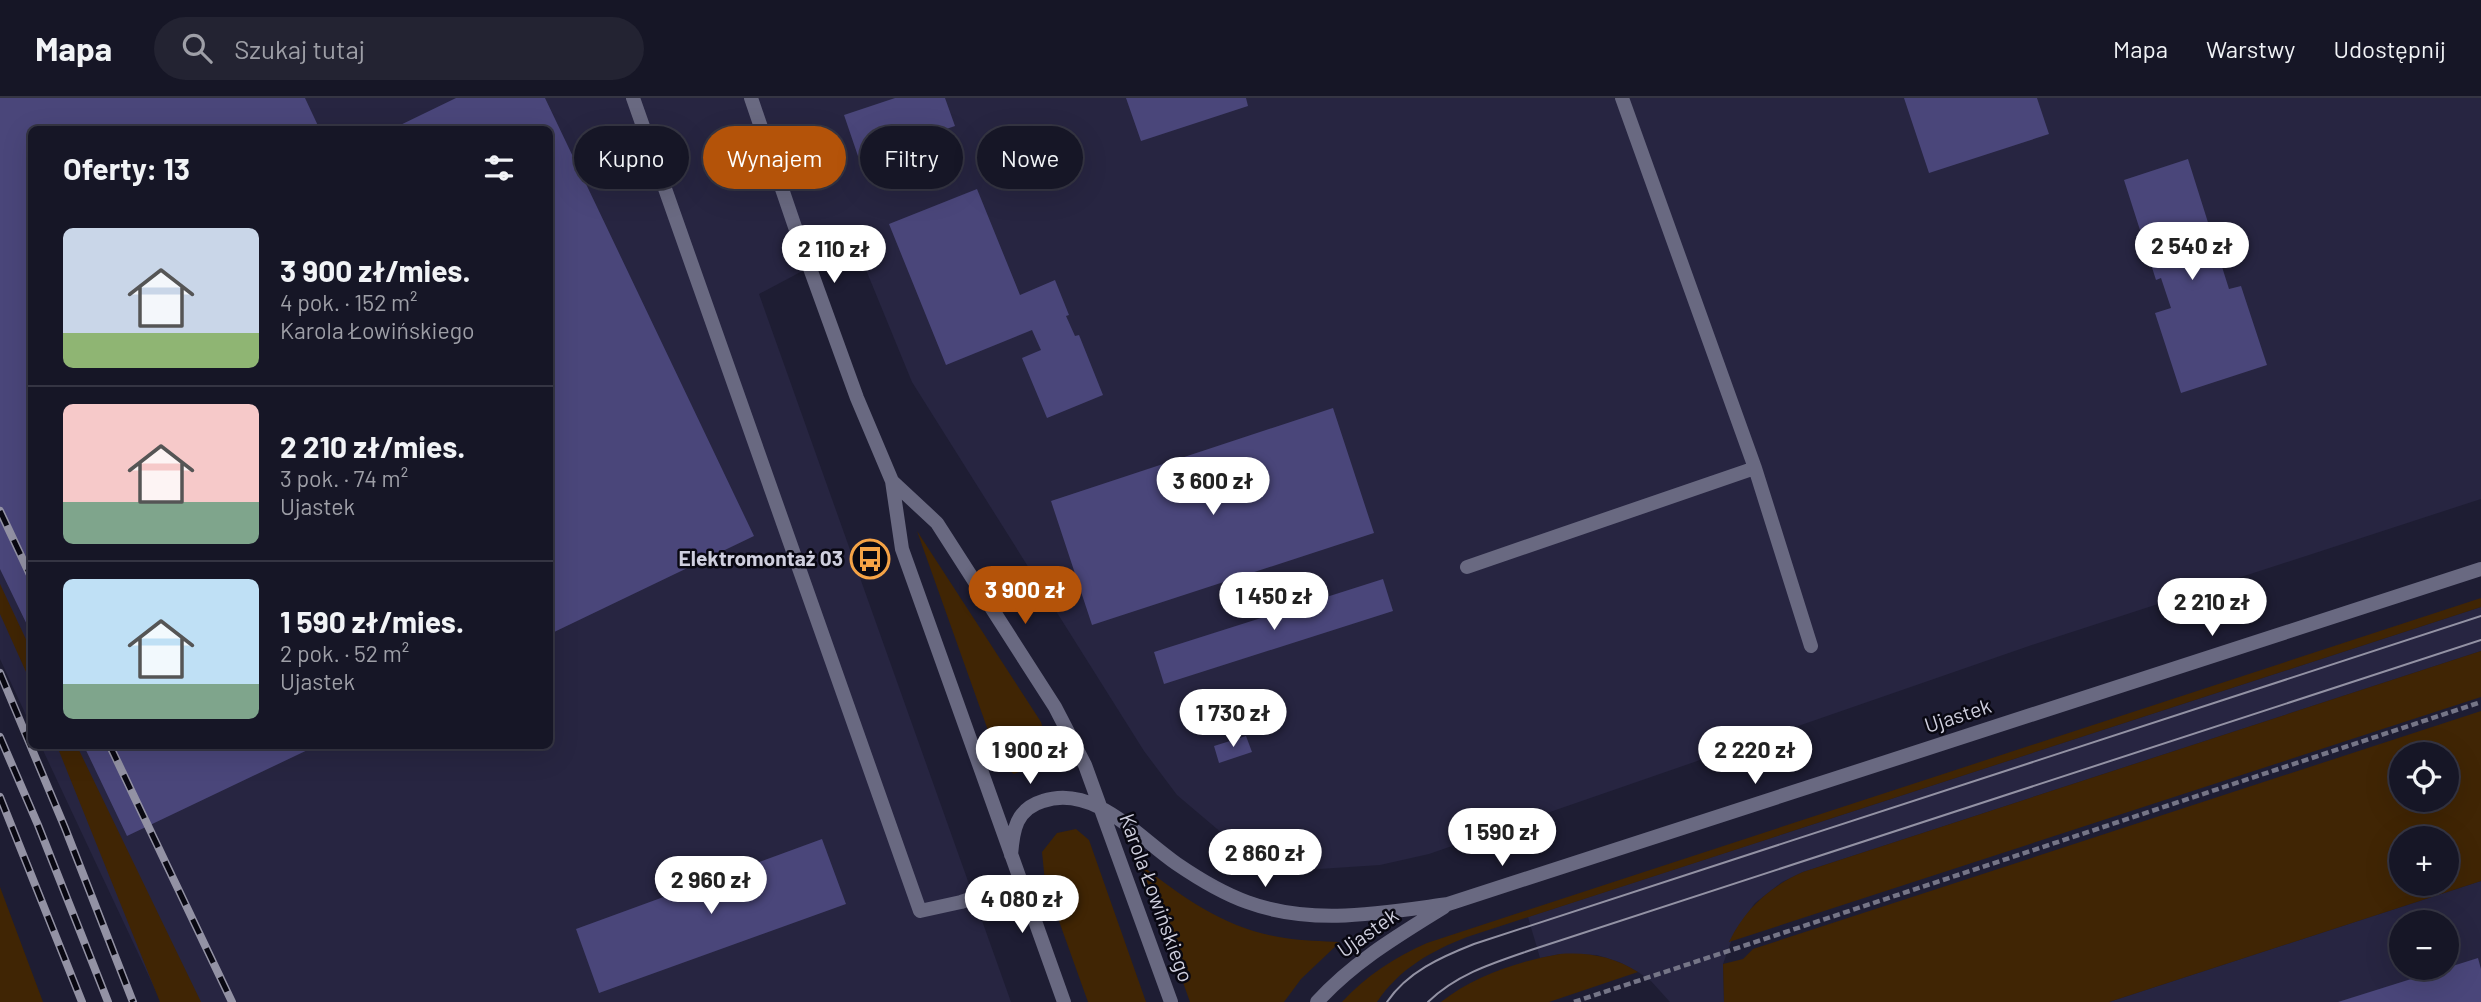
<!DOCTYPE html>
<html lang="pl">
<head>
<meta charset="utf-8">
<style>
	:root { --surface:#161626; --page:#232332; --text:#f1f3f6; --muted:#9e9fa7; --line:#353543; --accent:#b45309 }
	body { margin:0; font-family:Barlow,sans-serif; background:var(--page); color:var(--text); height:100vh; display:flex; flex-direction:column; font-size:26px; white-space:nowrap }
	* { box-sizing:border-box; margin:0 }
	p { font-size:23px; color:var(--muted) }
	.icon { flex:none; width:38px; height:38px; fill:none; stroke:currentColor; stroke-width:2; stroke-linecap:round; stroke-linejoin:round }
	.map { position:relative; flex:1; overflow:hidden }
	.sheet { position:absolute; left:28px; top:28px; width:525px; height:623px; display:flex; flex-direction:column; background:var(--surface); border-radius:10px; box-shadow:0 7px 28px #0002,0 0 0 2px var(--line) }
	.sheet>* { flex:none }
	.top-card { position:absolute; left:574px; top:28px; width:665px; height:63px; display:flex; gap:14px }
	.fabs { position:absolute; left:2389px; top:644px; display:grid; gap:14px }
	.fabs a { display:grid; place-items:center; width:70px; height:70px; border-radius:50%; background:var(--surface); box-shadow:0 7px 28px #0002,0 0 0 2px var(--line); font-size:35px }
	.price { position:absolute; translate:-50% -60px; padding:0 16px; border-radius:24px; background:#fff; color:#222; font-size:23px; line-height:46px; filter:drop-shadow(0 2px 4px #0008) }
	.price::after { content:''; position:absolute; left:50%; top:42px; width:21px; height:16px; margin-left:-10px; background:inherit; clip-path:polygon(0 0,100% 0,50% 100%) }
	.price.on { background:var(--accent); color:#fff }
	ul { padding:0; list-style:none }
	li { display:flex; align-items:center; gap:21px; height:175px; padding:0 35px }
	li+li { border-top:2px solid var(--line) }
	li span { display:grid; place-items:center; flex:none; width:196px; height:140px; border-radius:10px; color:#555 }
	li>.icon { margin-inline-start:auto }
	span .icon { width:84px; height:84px; fill:#fffc; stroke-width:1 }
	li b { font-size:30px }
	h2 { display:flex; justify-content:space-between; align-items:center; height:84px; padding:0 35px; font-size:30px }
	.pill { padding:0 24px; border-radius:32px; background:var(--surface); box-shadow:0 7px 28px #0002,0 0 0 2px var(--line); font-size:24px; line-height:63px }
	.pill.on { background:var(--accent); color:#fff }
	header { display:flex; align-items:center; gap:42px; box-sizing:border-box; height:98px; padding:0 35px; background:var(--surface); border-bottom:2px solid var(--line) }
	header strong { font-size:33px }
	nav { display:flex; gap:38px; margin-inline-start:auto; font-size:24px }
	.search { width:490px; height:63px; background:var(--page); display:flex; align-items:center; gap:18px; box-sizing:border-box; padding:0 24px; border-radius:38px; color:var(--muted); font-size:26px }
	.map>svg:first-child { display:block }
	.built { fill:#272541; fill-rule:evenodd }
	.green { fill:#402504; fill-rule:evenodd }
	.building { fill:#4a467a }
	.lines { fill:none; stroke-linecap:round; stroke-linejoin:round }
	.path { stroke:#757587; stroke-width:4.5; stroke-dasharray:7 3.5; stroke-linecap:butt }
	.service { stroke:#696981; stroke-width:14 }
	.tertiary { stroke:#696981; stroke-width:14 }
	.tram { stroke:#9392a4; stroke-width:2 }
	.rail-casing { stroke:#9392a4; stroke-width:8 }
	.rail { stroke:#090812; stroke-width:5; stroke-dasharray:16; stroke-linecap:butt }
	.labels { text-anchor:middle; stroke-width:5; stroke-linejoin:round; paint-order:stroke }
	.poi-label { font-size:21px; font-weight:bold; fill:#cfcfde; stroke:#090812; text-anchor:end }
	.street-label { font-size:21px; fill:#cfcfde; stroke:#090812 }
</style>
</head>
<body>
<header>
<strong>Mapa</strong>
<div class="search"><svg class="icon" aria-label="search" viewBox="0 0 24 24"><circle cx="10" cy="10" r="6"/><path d="M15 15l6 6"/></svg>Szukaj tutaj</div>
<nav><a>Mapa</a><a>Warstwy</a><a>Udostępnij</a></nav>
</header>
<div class="map">
<svg width="2481" height="904" viewBox="0 0 2481 904">
	<rect width="100%" height="100%" fill="#1e1d33"/>
	<path class="built" d="M0,0H2481V401L2029,548L1429,756L1380,767L1319,771L1263,758L1223,736L1177,697L1144,653L912,284L855,145L759,196L1011,904H161L41,648H550V32H32L31,628L0,561Z
		M2481,509V553L1803,774L1782,784L1755,805L1735,833L1723,866L1724,904H1670L1651,883L1638,874L1619,864L1597,857L1560,856L1540,860L1528,819Z
		M2481,783V904H2109ZM2401,824H2446V870H2401Z"/>
	<path class="green" d="M917,433L1041,624L1050,654L1040,665L1014,676L1000,666Z
		M0,486L31,552V585L0,516Z
		M2481,500V509L1467,839C1431,853 1399,871 1377,904H1342C1366,878 1395,859 1427,845Z
		M2481,553V599L1729,844C1745,811 1769,789 1803,774Z
		M2481,613V783L2109,904H1724L1723,866L1743,861L1753,851ZM2401,656H2446V702H2401ZM2446,740V786H2401V740Z
		M57,648H77L201,904H160Z
		M1076,731L1089,742L1146,904H1088L1045,784L1042,754L1057,735Z
		M1141,767C1185,801 1228,832 1285,840C1303,843 1322,843 1340,844L1301,881L1284,904H1190Z
		M0,789L43,904H0Z
		M1560,856C1589,854 1614,859 1638,874L1549,904H1441C1474,878 1519,863 1560,856Z"/>
	<path class="building" d="M0,0H305L320,32H32V537L0,471Z
		M456,0H545L754,438L550,536V32H390Z
		M895,0H945L955,28L859,61L844,17Z
		M1126,0H1246L1248,8L1141,43Z
		M1904,0H2037L2049,36L1929,75Z
		M2188,61L2229,191L2241,188L2267,267L2181,295L2155,215L2171,210L2161,180L2156,182L2124,82Z
		M977,91L1020,197L1055,182L1069,217L1066,218L1075,238L1079,237L1103,297L1047,320L1022,260L1041,252L1032,232L946,267L889,126Z
		M1333,310L1374,435L1092,527L1051,403Z
		M1383,481L1393,513L1164,586L1154,554Z
		M1246,638L1252,654L1219,665L1214,648Z
		M84,648H316L127,738Z
		M822,741L846,806L599,895L576,831Z
		M2478,860L2481,871V904H2338Z"/>
	<g class="lines">
		<path class="path" d="M1574,904L2481,604"/>
		<path class="service" d="M633,0L920,813L961,804L1022,784
			M1755,370L1811,548
			M1467,469L1755,370L1622,0"/>
		<path class="tertiary" d="M751,0L795,129L857,300L892,383L902,451L1064,904
			M892,383L937,425L1055,609L1085,667L1171,904
			M1011,757C1013,732 1016,711 1043,703C1094,686 1138,739 1177,766C1199,781 1222,795 1247,804C1312,828 1381,815 1448,806L2481,471
			M1317,904C1353,864 1399,837 1444,809"/>
		<path class="tram" d="M1387,904C1407,874 1441,859 1474,846L2481,518
			M1428,904C1457,876 1493,865 1531,852L2481,542"/>
		<defs>
			<path id="rail" d="M0,413L32,481
				M0,575L65,730L133,904
				M0,639L38,727L108,904
				M110,648L232,904
				M0,699L82,904"/>
		</defs>
		<use href="#rail" class="rail-casing"/>
		<use href="#rail" class="rail"/>
	</g>
	<defs>
		<symbol id="bus-ring" viewBox="-11 -11 22 22"><circle r="9.5" fill="#090812" stroke="#f5a346" stroke-width="1.5"/><path d="M-5-6H5V4H4V6H2V4H-2V6H-4V4H-5ZM-3.5-4V0h7V-4ZM-3.5 1.2v1.5H-2V1.2ZM2 1.2v1.5H3.5V1.2Z" fill="#f5a346"/></symbol>
	</defs>
	<g fill-rule="evenodd">
		<use href="#bus-ring" x="848" y="439" width="44" height="44"/>
	</g>
	<g class="labels">
		<g class="poi-label">
			<text x="843" y="468">Elektromontaż 03</text>
		</g>
		<g class="street-label">
			<text transform="translate(1958 618) rotate(-18)" y="7">Ujastek</text>
			<text transform="translate(1156 800) rotate(70)" y="7">Karola Łowińskiego</text>
			<text transform="translate(1368 835) rotate(-35)" y="7">Ujastek</text>
		</g>
	</g>
</svg>
<div class="fabs">
<a><svg class="icon" aria-label="locate" viewBox="0 0 24 24"><circle cx="12" cy="12" r="6"/><path d="M12 2v4M12 18v4M2 12h4M18 12h4"/></svg></a>
<a>+</a>
<a>−</a>
</div>
<b class="price" style="left:2192px;top:184px">2 540 zł</b>
<b class="price" style="left:834px;top:187px">2 110 zł</b>
<b class="price" style="left:1213px;top:419px">3 600 zł</b>
<b class="price on" style="left:1025px;top:528px">3 900 zł</b>
<b class="price" style="left:1274px;top:534px">1 450 zł</b>
<b class="price" style="left:2212px;top:540px">2 210 zł</b>
<b class="price" style="left:1233px;top:651px">1 730 zł</b>
<b class="price" style="left:1030px;top:688px">1 900 zł</b>
<b class="price" style="left:1755px;top:688px">2 220 zł</b>
<b class="price" style="left:1502px;top:770px">1 590 zł</b>
<b class="price" style="left:1265px;top:791px">2 860 zł</b>
<b class="price" style="left:711px;top:818px">2 960 zł</b>
<b class="price" style="left:1022px;top:837px">4 080 zł</b>
<div class="top-card">
<a class="pill">Kupno</a>
<a class="pill on">Wynajem</a>
<a class="pill">Filtry</a>
<a class="pill">Nowe</a>
</div>
<section class="sheet">
<h2>Oferty: 13<svg class="icon" aria-label="filters" viewBox="0 0 24 24"><path d="M4 7h16M4 17h16"/><circle cx="9" cy="7" r="2"/><circle cx="15" cy="17" r="2"/></svg></h2>
<ul>
<li><span style="background:linear-gradient(#c9d6e8 75%,#8fb573 0)"><svg class="icon" aria-label="home" viewBox="0 0 24 24"><path d="M3 11l9-7 9 7M6 9v11h12V9"/></svg></span><div><b>3 900 zł/mies.</b><p>4 pok. · 152 m²</p><p>Karola Łowińskiego</p></div></li>
<li><span style="background:linear-gradient(#f6c9c9 70%,#7fa58c 0)"><svg class="icon" aria-label="home" viewBox="0 0 24 24"><path d="M3 11l9-7 9 7M6 9v11h12V9"/></svg></span><div><b>2 210 zł/mies.</b><p>3 pok. · 74 m²</p><p>Ujastek</p></div></li>
<li><span style="background:linear-gradient(#bfe0f5 75%,#7fa58c 0)"><svg class="icon" aria-label="home" viewBox="0 0 24 24"><path d="M3 11l9-7 9 7M6 9v11h12V9"/></svg></span><div><b>1 590 zł/mies.</b><p>2 pok. · 52 m²</p><p>Ujastek</p></div></li>
</ul>
</section>
</div>
</body>
</html>
